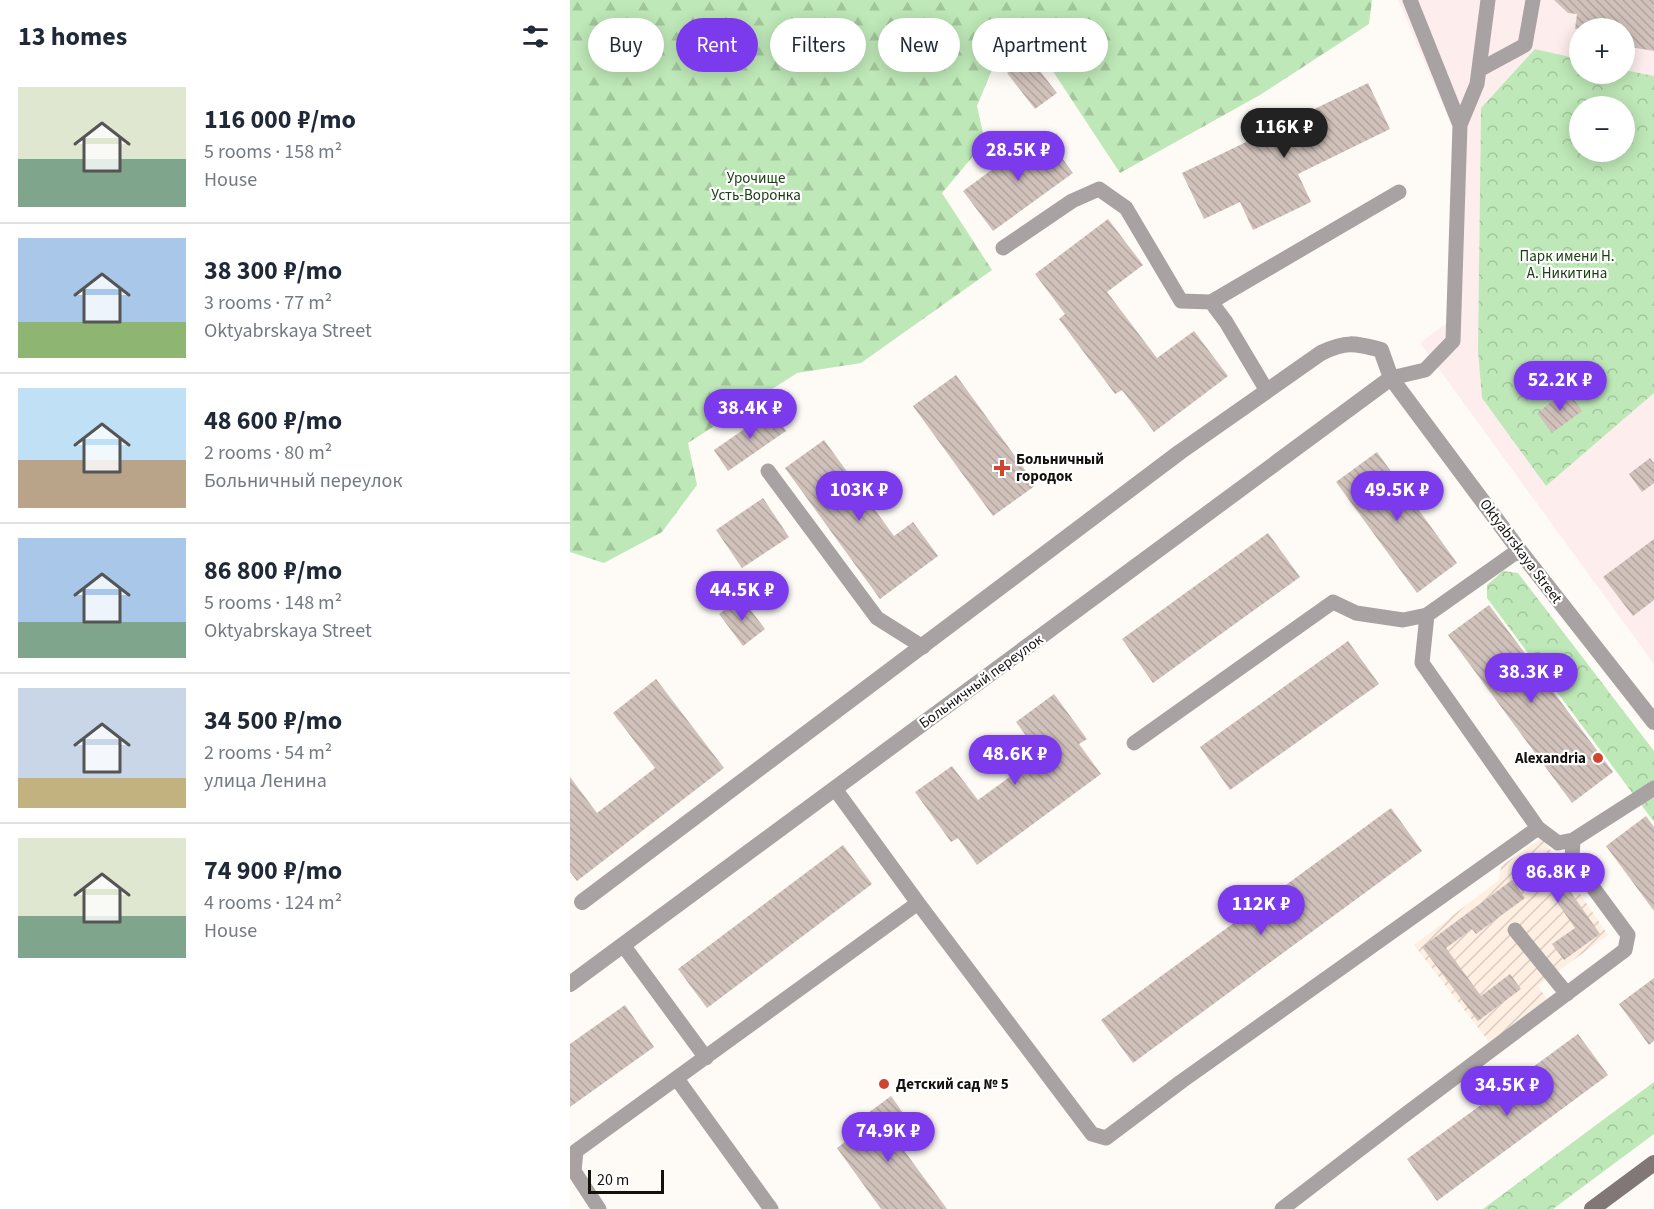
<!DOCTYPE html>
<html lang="en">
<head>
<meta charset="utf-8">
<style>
	:root { --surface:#fff; --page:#f2f2f3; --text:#1f2937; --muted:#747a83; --line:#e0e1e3; --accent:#7c3aed }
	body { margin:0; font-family:"Source Sans 3",sans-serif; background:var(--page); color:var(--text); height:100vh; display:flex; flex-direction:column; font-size:22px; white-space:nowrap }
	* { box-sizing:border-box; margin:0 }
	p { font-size:20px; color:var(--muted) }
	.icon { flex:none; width:33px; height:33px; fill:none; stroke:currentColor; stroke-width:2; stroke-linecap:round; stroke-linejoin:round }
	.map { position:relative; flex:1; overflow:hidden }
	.panel { display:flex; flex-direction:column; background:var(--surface); width:570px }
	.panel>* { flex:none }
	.top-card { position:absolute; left:18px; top:18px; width:570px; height:54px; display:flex; gap:12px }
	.fabs { position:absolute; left:999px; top:18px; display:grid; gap:12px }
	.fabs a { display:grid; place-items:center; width:66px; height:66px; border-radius:50%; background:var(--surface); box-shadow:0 3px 15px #0003; font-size:30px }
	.scale { position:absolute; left:18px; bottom:15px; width:76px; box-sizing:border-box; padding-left:6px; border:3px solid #14110d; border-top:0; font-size:16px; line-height:21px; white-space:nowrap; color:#14110d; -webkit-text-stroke:4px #fff; paint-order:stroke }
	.price { position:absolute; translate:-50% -51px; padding:0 14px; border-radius:21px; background:var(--accent); color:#fff; font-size:20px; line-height:39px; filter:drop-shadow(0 2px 3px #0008) }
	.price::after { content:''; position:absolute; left:50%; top:36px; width:18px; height:14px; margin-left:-9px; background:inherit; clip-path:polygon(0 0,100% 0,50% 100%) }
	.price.selected { background:#222; color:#fff }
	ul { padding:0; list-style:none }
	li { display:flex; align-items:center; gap:18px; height:150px; padding:0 18px }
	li+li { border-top:2px solid var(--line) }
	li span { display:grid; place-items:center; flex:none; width:168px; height:120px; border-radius:0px; color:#555 }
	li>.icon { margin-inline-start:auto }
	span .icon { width:72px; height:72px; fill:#fffc; stroke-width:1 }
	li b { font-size:26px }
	h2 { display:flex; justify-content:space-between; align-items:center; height:72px; padding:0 18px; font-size:26px }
	.tag { padding:0 21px; border-radius:27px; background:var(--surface); box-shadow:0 3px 15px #0003; font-size:21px; line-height:54px }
	.tag.selected { background:var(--accent); color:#fff }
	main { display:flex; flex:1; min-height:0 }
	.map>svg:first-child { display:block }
	.commercial { fill:#feeded }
	.industrial { fill:url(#industrial-furrows) }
	.forest { fill:url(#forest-firs) }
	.park { fill:url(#park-crowns); fill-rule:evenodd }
	.building { fill:url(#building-back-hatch) }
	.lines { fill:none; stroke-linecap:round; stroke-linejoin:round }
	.service { stroke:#a9a2a2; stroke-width:15 }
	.minor { stroke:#a9a2a2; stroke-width:16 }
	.secondary { stroke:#827777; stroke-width:16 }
	.poi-dot { fill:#d14530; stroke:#fff; stroke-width:2 }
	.labels { text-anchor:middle; stroke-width:4.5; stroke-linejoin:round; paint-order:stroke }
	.park-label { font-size:15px; fill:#184112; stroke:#fff }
	.poi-label { font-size:15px; font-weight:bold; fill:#14110d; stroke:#fff; text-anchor:start }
	.street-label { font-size:15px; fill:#14110d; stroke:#fff }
</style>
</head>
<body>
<main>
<section class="panel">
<h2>13 homes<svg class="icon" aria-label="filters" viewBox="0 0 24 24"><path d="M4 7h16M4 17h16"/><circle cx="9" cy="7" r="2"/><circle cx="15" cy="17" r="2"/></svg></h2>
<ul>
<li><span style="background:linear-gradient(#dfe7d0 60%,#7fa58c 0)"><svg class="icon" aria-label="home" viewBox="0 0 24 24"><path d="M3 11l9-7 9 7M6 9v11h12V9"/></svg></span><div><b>116 000 ₽/mo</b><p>5 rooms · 158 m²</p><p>House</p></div></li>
<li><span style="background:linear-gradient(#a9c7e8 70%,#8fb573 0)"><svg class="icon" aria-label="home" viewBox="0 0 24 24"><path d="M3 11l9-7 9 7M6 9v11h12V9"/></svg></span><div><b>38 300 ₽/mo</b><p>3 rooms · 77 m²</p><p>Oktyabrskaya Street</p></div></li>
<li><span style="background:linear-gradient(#bfe0f5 60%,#b9a48a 0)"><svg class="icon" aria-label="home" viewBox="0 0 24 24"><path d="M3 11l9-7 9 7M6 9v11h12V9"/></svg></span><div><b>48 600 ₽/mo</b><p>2 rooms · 80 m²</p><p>Больничный переулок</p></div></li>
<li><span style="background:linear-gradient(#a9c7e8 70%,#7fa58c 0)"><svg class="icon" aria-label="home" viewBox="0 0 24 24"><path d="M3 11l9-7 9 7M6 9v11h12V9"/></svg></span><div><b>86 800 ₽/mo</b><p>5 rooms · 148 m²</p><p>Oktyabrskaya Street</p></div></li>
<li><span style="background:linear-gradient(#c9d6e8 75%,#c2b280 0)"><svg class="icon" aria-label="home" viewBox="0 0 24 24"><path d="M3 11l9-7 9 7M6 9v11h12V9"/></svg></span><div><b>34 500 ₽/mo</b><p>2 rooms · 54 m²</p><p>улица Ленина</p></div></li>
<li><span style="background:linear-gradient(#dfe7d0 65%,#7fa58c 0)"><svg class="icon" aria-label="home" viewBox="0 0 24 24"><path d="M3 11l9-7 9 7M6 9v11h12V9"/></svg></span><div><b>74 900 ₽/mo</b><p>4 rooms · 124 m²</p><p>House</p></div></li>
</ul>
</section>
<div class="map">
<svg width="1084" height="1209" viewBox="0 0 1084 1209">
	<defs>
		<pattern id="industrial-furrows" width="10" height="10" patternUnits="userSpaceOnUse" patternTransform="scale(1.5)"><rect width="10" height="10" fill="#feefe2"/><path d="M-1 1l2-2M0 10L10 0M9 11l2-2" fill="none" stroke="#d9ccc1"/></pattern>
		<pattern id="forest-firs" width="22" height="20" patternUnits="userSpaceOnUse" patternTransform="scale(1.5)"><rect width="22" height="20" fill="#bee8b7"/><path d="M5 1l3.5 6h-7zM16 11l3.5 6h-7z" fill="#a2c69c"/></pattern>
		<pattern id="park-crowns" width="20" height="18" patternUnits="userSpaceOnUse" patternTransform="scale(1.5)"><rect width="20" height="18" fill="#bee8b7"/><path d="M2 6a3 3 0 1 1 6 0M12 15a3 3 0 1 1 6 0" fill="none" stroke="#a2c69c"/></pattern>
		<pattern id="building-back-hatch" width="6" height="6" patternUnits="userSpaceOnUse" patternTransform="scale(1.5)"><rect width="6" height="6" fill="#d0c1bb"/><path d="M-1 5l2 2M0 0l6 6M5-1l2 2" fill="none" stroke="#b2a5a0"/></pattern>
	</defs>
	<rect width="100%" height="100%" fill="#fefbf6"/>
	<path class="commercial" d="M828,0H1084V76L1055,70L1054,28H1010L1009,59L965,49L911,108L908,351L912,398L976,486L1084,393V664L850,343L878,322L886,136Z"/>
	<path class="industrial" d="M972,838L1038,935L968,986L977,999L920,1043L844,945L929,880L931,866Z"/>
	<path class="forest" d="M0,0H802L799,24L690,95L550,173L463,41L424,65L407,106L415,142L372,193L422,270L291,363L227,373L118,443L127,485L92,532L34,563L0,552Z"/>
	<path class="park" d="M965,49L1009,59L1010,74H1054L1055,70L1084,76V393L976,486L912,398L908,351L911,108ZM1010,106H1054V152H1010Z
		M933,571L948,573L1084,751V822L917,598V585Z
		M1084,1082V1134L983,1209H913Z"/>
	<path class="building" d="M984,0H1084V51L1054,46V28L1005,29L1007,14L998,13Z
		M459,57L487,93L465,109L437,73Z
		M798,83L820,129L728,174L741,202L683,230L670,202L634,219L612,173Z
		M473,132L503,173L423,231L393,191Z
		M538,219L573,265L537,292L587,358L624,331L658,376L584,432L552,390L545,394L489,319L495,314L465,274Z
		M386,375L466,485L423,516L343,406Z
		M997,390L1012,411L982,433L967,413Z
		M202,410L216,431L158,471L144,450Z
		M254,440L324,536L343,522L368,556L310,599L215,468Z
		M807,452L887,563L847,593L766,482Z
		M1080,458L1084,463V483L1072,492L1059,474Z
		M193,498L219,537L172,568L146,530Z
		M698,533L730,577L583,683L552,639Z
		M1084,539V600L1063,616L1033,577Z
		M171,597L195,629L173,646L149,614Z
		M919,605L1043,772L1002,803L878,635Z
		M778,641L809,684L660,790L630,747Z
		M86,679L154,768L7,881L0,872V777L27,813L85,768L43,713Z
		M484,694L517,739L509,744L531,774L407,865L388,838L381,842L345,792L382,766L408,800L470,755L446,722Z
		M821,808L852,851L563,1063L531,1020Z
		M1076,816L1084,827V911L1036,846Z
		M273,845L302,884L137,1008L108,969Z
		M959,853L967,865L977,858L1030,934L994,960L982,944L1005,928L970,878L952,891L942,878L950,872L944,864Z
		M942,880L955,898L906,934L902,929L876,948L911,996L940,974L951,989L908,1021L852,947Z
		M1084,978V1041L1079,1045L1049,1004Z
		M55,1005L84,1047L0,1107V1044Z
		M1008,1034L1038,1075L867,1201L837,1159Z
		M321,1096L336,1117L319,1130L377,1209H311L267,1148L296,1126L290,1119Z"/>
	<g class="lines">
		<path class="service" d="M840,0L890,125
			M909,70L955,45L963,0
			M433,248L502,201L529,189L556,208L611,301L641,302
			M821,378L855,370L883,341L890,125L907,84L918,0
			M697,391L656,322L641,302L829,192
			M198,471L307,618L353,647
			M857,615L852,663L968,828L988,843L1003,840L1084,788
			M564,743L763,602L786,613L833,620L857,615L949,550
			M348,903L522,1134L536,1138L612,1081L968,828
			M945,930L997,994
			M53,945L136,1058
			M107,1079L201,1209
			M29,1209L4,1171L6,1151L348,903L265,789
			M712,1209L832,1117L1055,950L1058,935L1002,859L1003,840"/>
		<path class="minor" d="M12,902L610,452L751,353C776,341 784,343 811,350L821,378L949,550L1084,722
			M0,984L821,378"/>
		<path class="secondary" d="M1022,1209L1084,1163"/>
	</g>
	<g class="poi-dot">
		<path d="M429 459h6v6h6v6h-6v6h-6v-6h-6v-6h6z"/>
		<circle cx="1028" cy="758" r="6"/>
		<circle cx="314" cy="1084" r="6"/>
	</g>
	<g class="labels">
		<g class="park-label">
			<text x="186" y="183">Урочище<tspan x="186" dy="17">Усть-Воронка</tspan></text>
			<text x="997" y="261">Парк имени Н.<tspan x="997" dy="17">А. Никитина</tspan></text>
		</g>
		<g class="poi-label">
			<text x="446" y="464">Больничный<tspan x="446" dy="17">городок</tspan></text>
			<text x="1016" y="763" text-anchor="end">Alexandria</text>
			<text x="326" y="1089">Детский сад № 5</text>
		</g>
		<g class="street-label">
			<text transform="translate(951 551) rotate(53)" y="5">Oktyabrskaya Street</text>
			<text transform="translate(411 681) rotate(-36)" y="5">Больничный переулок</text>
		</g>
	</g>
</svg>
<div class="fabs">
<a>+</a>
<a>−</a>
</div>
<div class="scale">20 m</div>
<b class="price selected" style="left:714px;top:159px">116K ₽</b>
<b class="price" style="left:448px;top:182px">28.5K ₽</b>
<b class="price" style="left:990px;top:412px">52.2K ₽</b>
<b class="price" style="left:180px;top:440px">38.4K ₽</b>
<b class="price" style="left:289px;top:522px">103K ₽</b>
<b class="price" style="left:827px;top:522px">49.5K ₽</b>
<b class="price" style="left:172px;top:622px">44.5K ₽</b>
<b class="price" style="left:961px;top:704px">38.3K ₽</b>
<b class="price" style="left:445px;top:786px">48.6K ₽</b>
<b class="price" style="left:988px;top:904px">86.8K ₽</b>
<b class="price" style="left:691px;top:936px">112K ₽</b>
<b class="price" style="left:937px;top:1117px">34.5K ₽</b>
<b class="price" style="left:318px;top:1163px">74.9K ₽</b>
<div class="top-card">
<a class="tag">Buy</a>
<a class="tag selected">Rent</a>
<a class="tag">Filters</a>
<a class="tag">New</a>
<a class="tag">Apartment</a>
</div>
</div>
</main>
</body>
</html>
